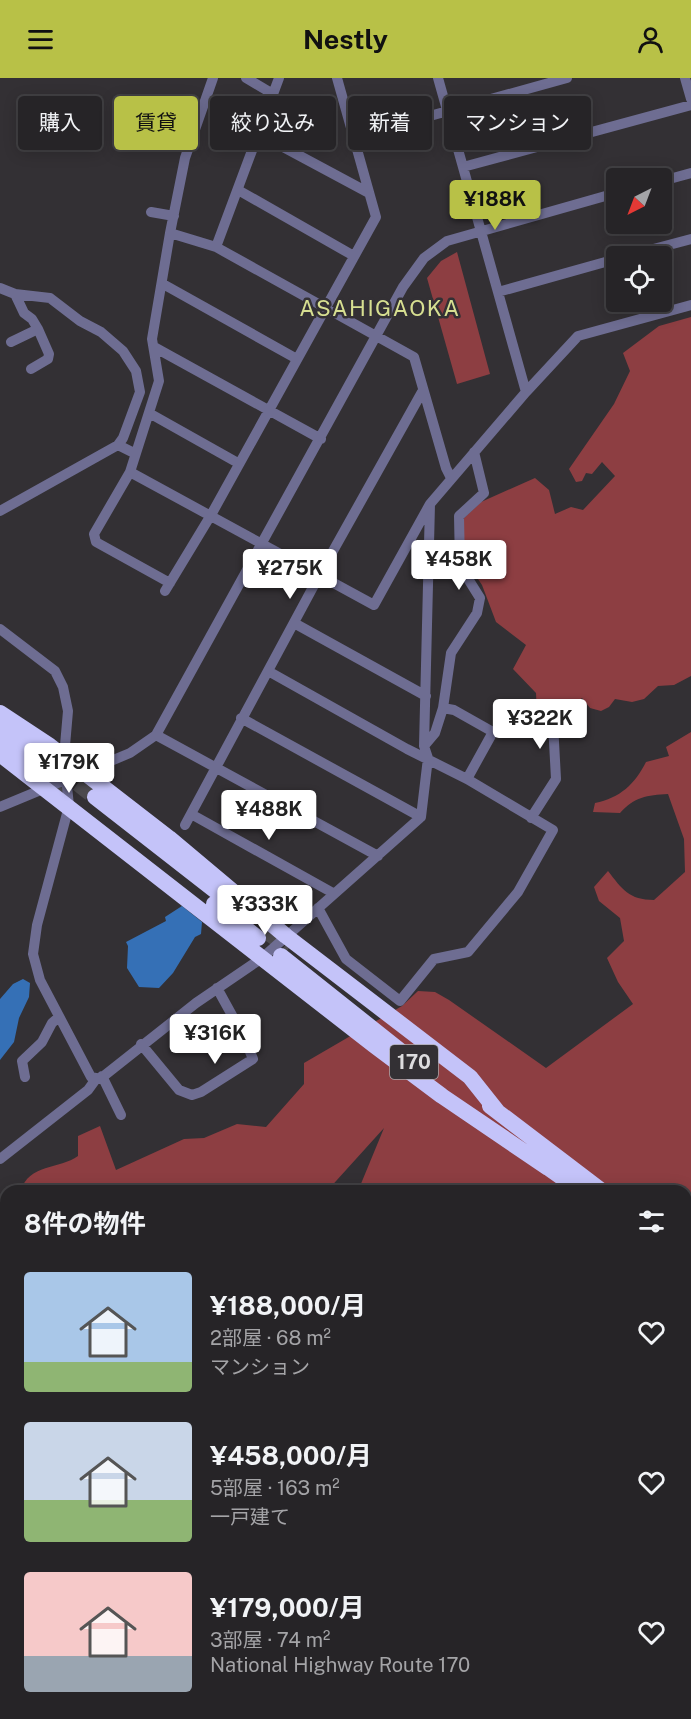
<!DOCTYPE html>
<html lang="ja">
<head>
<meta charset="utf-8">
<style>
	:root { --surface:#262427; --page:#323033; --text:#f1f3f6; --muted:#a4a4a7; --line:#424144; --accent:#b8c147 }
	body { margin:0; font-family:"Public Sans","Noto Sans JP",sans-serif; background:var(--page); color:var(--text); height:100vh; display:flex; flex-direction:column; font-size:22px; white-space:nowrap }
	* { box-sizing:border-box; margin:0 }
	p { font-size:20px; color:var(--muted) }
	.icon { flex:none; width:33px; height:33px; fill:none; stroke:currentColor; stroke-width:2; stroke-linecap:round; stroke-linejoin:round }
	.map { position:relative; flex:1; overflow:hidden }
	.details { position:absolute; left:0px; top:1107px; width:692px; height:534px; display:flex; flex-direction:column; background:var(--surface); border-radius:18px 18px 0 0; box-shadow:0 3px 15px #0003,0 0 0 2px var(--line) }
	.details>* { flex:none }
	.hud { position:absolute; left:18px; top:18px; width:656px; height:54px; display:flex; gap:12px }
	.needle { width:39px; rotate:222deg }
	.fabs { position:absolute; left:606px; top:90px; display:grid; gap:12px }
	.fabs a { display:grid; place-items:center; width:66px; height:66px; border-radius:6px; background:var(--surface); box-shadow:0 3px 15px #0003,0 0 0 2px var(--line); font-size:30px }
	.price { position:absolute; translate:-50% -51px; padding:0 14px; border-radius:6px; background:#fff; color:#222; font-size:20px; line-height:39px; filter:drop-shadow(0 2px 3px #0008) }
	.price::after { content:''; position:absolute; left:50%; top:36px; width:18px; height:14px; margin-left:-9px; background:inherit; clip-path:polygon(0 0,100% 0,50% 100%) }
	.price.selected { background:var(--accent); color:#111 }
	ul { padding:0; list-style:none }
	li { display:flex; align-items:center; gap:18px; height:150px; padding:0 24px }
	li span { display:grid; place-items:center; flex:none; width:168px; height:120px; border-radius:6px; color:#555 }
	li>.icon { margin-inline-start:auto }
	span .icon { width:72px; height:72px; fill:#fffc; stroke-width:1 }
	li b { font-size:26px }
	h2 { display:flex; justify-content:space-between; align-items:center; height:72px; padding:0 24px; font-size:26px }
	.pill { padding:0 21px; border-radius:6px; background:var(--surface); box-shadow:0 3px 15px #0003,0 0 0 2px var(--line); font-size:21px; line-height:54px }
	.pill.selected { background:var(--accent); color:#111 }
	header { display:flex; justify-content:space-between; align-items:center; height:78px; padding:0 24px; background:var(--accent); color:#111; font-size:27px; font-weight:700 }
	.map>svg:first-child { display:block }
	.green { fill:#8d3e42 }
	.water { fill:#3570b6 }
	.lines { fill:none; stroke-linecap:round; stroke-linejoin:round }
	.highway-tunnel { stroke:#4c4a4e; stroke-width:16; stroke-dasharray:16 8; stroke-linecap:butt }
	.minor { stroke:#6e6d92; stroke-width:10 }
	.highway { stroke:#c4c3f9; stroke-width:16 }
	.labels { text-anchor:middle; stroke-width:5; stroke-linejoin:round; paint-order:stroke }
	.shield { fill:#333034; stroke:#aaa8ab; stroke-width:1.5 }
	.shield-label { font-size:20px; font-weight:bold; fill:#dddcde }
	.neighbourhood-label { font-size:22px; letter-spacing:1.5px; fill:#d7df91; stroke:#333034 }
</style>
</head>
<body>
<header><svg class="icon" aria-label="menu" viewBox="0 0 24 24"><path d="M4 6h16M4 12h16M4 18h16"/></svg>Nestly<svg class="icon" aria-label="person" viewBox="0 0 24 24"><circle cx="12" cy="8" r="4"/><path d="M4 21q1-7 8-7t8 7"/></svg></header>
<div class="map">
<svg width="691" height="1641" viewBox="0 0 691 1641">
	<rect width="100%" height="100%" fill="#333034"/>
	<path class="green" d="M457,174L490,296L457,306L427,200L441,183Z
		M691,239V598L674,607L658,608L644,621L632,624L615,621L609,629L601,633L590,630L582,620L554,640L543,643L537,636L536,615L513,591L526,567L496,544L482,507L468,486L463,466V441L481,424L535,400L549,412L555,436L571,429L583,432L615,398L602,384L592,396L586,395L582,403L576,404L569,391L614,326L630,293L623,275L659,248Z
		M691,654V1551L686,1555V1113H358L384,1050L327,1113H21C28,1086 60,1091 78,1078V1058L100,1048L116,1092L184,1061L204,1060L237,1046L266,1049L304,1006V985L402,928L418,913L435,914L449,922L546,990L633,926L618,904L607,880L624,863L620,840L599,823L594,809L608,793C622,811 629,822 654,822L685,794L684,761L668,716C647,717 634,719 620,735L593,734L595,725C620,720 635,706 646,684L669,678L666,669Z
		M258,1635H547L539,1641H257Z"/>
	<path class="water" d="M182,828L202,844L201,856L195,859L173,895L159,910L139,909L127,890L128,868L126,864L166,843L165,839Z
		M23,901L30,905L29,919L19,940L14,964L0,982V921L13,906Z"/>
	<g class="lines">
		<path class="highway-tunnel" d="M40,676L95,719
			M34,687L70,714
			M266,853L289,870"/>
		<path class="minor" d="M246,0L273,16
			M438,0L526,314
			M685,0L691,21
			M259,56L369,115
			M354,59L567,0
			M463,89L691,27
			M662,103L691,95
			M238,112L354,178
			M151,134L174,138
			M170,155L216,169L414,279L446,390L451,400
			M216,169L279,0
			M627,178L691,161
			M163,206L297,281
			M0,210L15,216L50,220L80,243L101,254L123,273L136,293L140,314L123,360L118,367
			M498,214L616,181
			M15,216L24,235L32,241L38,251L49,276L48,281L31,291
			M11,264L38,251
			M154,269L321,361
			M149,335L238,385
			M130,394L374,527L430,426
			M0,433L118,367L134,375
			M170,505L96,464L94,456L130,394L159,303L152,261L170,155L185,80L213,0
			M165,513L211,437L376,139L337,0
			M294,545L426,618
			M0,551L55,593L63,609L68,633L64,679L69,728L37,847L33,876L40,902L91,999L100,1001L196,925L262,880L421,739L428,680L424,668L430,426L526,314L578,258L691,227
			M268,593L407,671L467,701L553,752L518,814L468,874L434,881L400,923L346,881L318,830
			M443,630L451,575L477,535L480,520L460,488L459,438L484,415L474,374
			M241,640L421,739
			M156,657L378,778
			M424,668L435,655L443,630L454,632L493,654L467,701
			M0,729L130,675L156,657L403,209L424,180L447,163L616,115
			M191,736L333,815
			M531,740L556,701L553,645L575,632
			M185,747L319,498L422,314
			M141,966L179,1012L192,1017L201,1014L253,981L244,959L217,910
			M102,998L121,1037
			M25,999L22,983L42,964L52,945L59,939
			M0,1081L88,1012L96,1001"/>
		<path class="highway" d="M0,635L50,668L169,760L286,858L470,999L497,1033
			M0,648L40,676
			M0,662L34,687
			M0,676L375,968L442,1018L548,1090
			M95,719L222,818
			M214,826L258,860
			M281,878L403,975
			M490,1028L602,1113
			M540,1084L581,1113
			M686,1152L691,1154
			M686,1164L691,1166
			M0,1254L6,1255
			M0,1436L6,1407
			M0,1535L6,1575
			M27,1635L29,1641
			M685,1641L691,1638"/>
	</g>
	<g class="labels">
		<rect class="shield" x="390" y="967" width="48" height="34" rx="4.5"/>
		<g class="shield-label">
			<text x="414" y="991">170</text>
		</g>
		<g class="neighbourhood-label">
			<text x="380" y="238">ASAHIGAOKA</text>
		</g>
	</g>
</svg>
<div class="fabs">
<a><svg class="needle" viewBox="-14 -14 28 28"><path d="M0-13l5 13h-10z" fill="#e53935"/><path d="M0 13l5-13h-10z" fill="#a4a4a7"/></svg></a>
<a><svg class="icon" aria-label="locate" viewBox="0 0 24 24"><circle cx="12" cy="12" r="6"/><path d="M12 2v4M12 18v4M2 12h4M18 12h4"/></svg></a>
</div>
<b class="price selected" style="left:495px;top:153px">¥188K</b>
<b class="price" style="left:459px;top:513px">¥458K</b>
<b class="price" style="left:290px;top:522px">¥275K</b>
<b class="price" style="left:540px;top:672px">¥322K</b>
<b class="price" style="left:69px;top:716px">¥179K</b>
<b class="price" style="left:269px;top:763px">¥488K</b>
<b class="price" style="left:265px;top:858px">¥333K</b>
<b class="price" style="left:215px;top:987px">¥316K</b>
<div class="hud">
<a class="pill">購入</a>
<a class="pill selected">賃貸</a>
<a class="pill">絞り込み</a>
<a class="pill">新着</a>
<a class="pill">マンション</a>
</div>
<section class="details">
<h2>8件の物件<svg class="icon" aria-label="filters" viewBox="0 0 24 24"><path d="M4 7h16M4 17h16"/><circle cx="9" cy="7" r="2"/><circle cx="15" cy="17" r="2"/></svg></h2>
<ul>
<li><span style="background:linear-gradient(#a9c7e8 75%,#8fb573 0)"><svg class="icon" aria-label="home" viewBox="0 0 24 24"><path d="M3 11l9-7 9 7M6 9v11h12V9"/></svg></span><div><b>¥188,000/月</b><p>2部屋 · 68 m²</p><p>マンション</p></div><svg class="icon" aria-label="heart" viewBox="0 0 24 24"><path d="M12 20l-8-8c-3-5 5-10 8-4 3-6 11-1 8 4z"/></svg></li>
<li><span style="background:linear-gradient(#c9d6e8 65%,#8fb573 0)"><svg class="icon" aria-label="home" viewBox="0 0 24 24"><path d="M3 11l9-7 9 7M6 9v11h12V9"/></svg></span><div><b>¥458,000/月</b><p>5部屋 · 163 m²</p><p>一戸建て</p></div><svg class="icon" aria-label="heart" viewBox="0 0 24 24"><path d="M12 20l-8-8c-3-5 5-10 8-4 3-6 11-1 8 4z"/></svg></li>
<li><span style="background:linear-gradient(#f6c9c9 70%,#9aa5b1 0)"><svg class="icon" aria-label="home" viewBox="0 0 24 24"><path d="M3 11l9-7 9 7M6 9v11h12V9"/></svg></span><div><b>¥179,000/月</b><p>3部屋 · 74 m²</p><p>National Highway Route 170</p></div><svg class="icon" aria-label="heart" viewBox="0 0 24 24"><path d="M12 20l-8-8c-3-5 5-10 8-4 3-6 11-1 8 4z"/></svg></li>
</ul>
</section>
</div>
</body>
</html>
